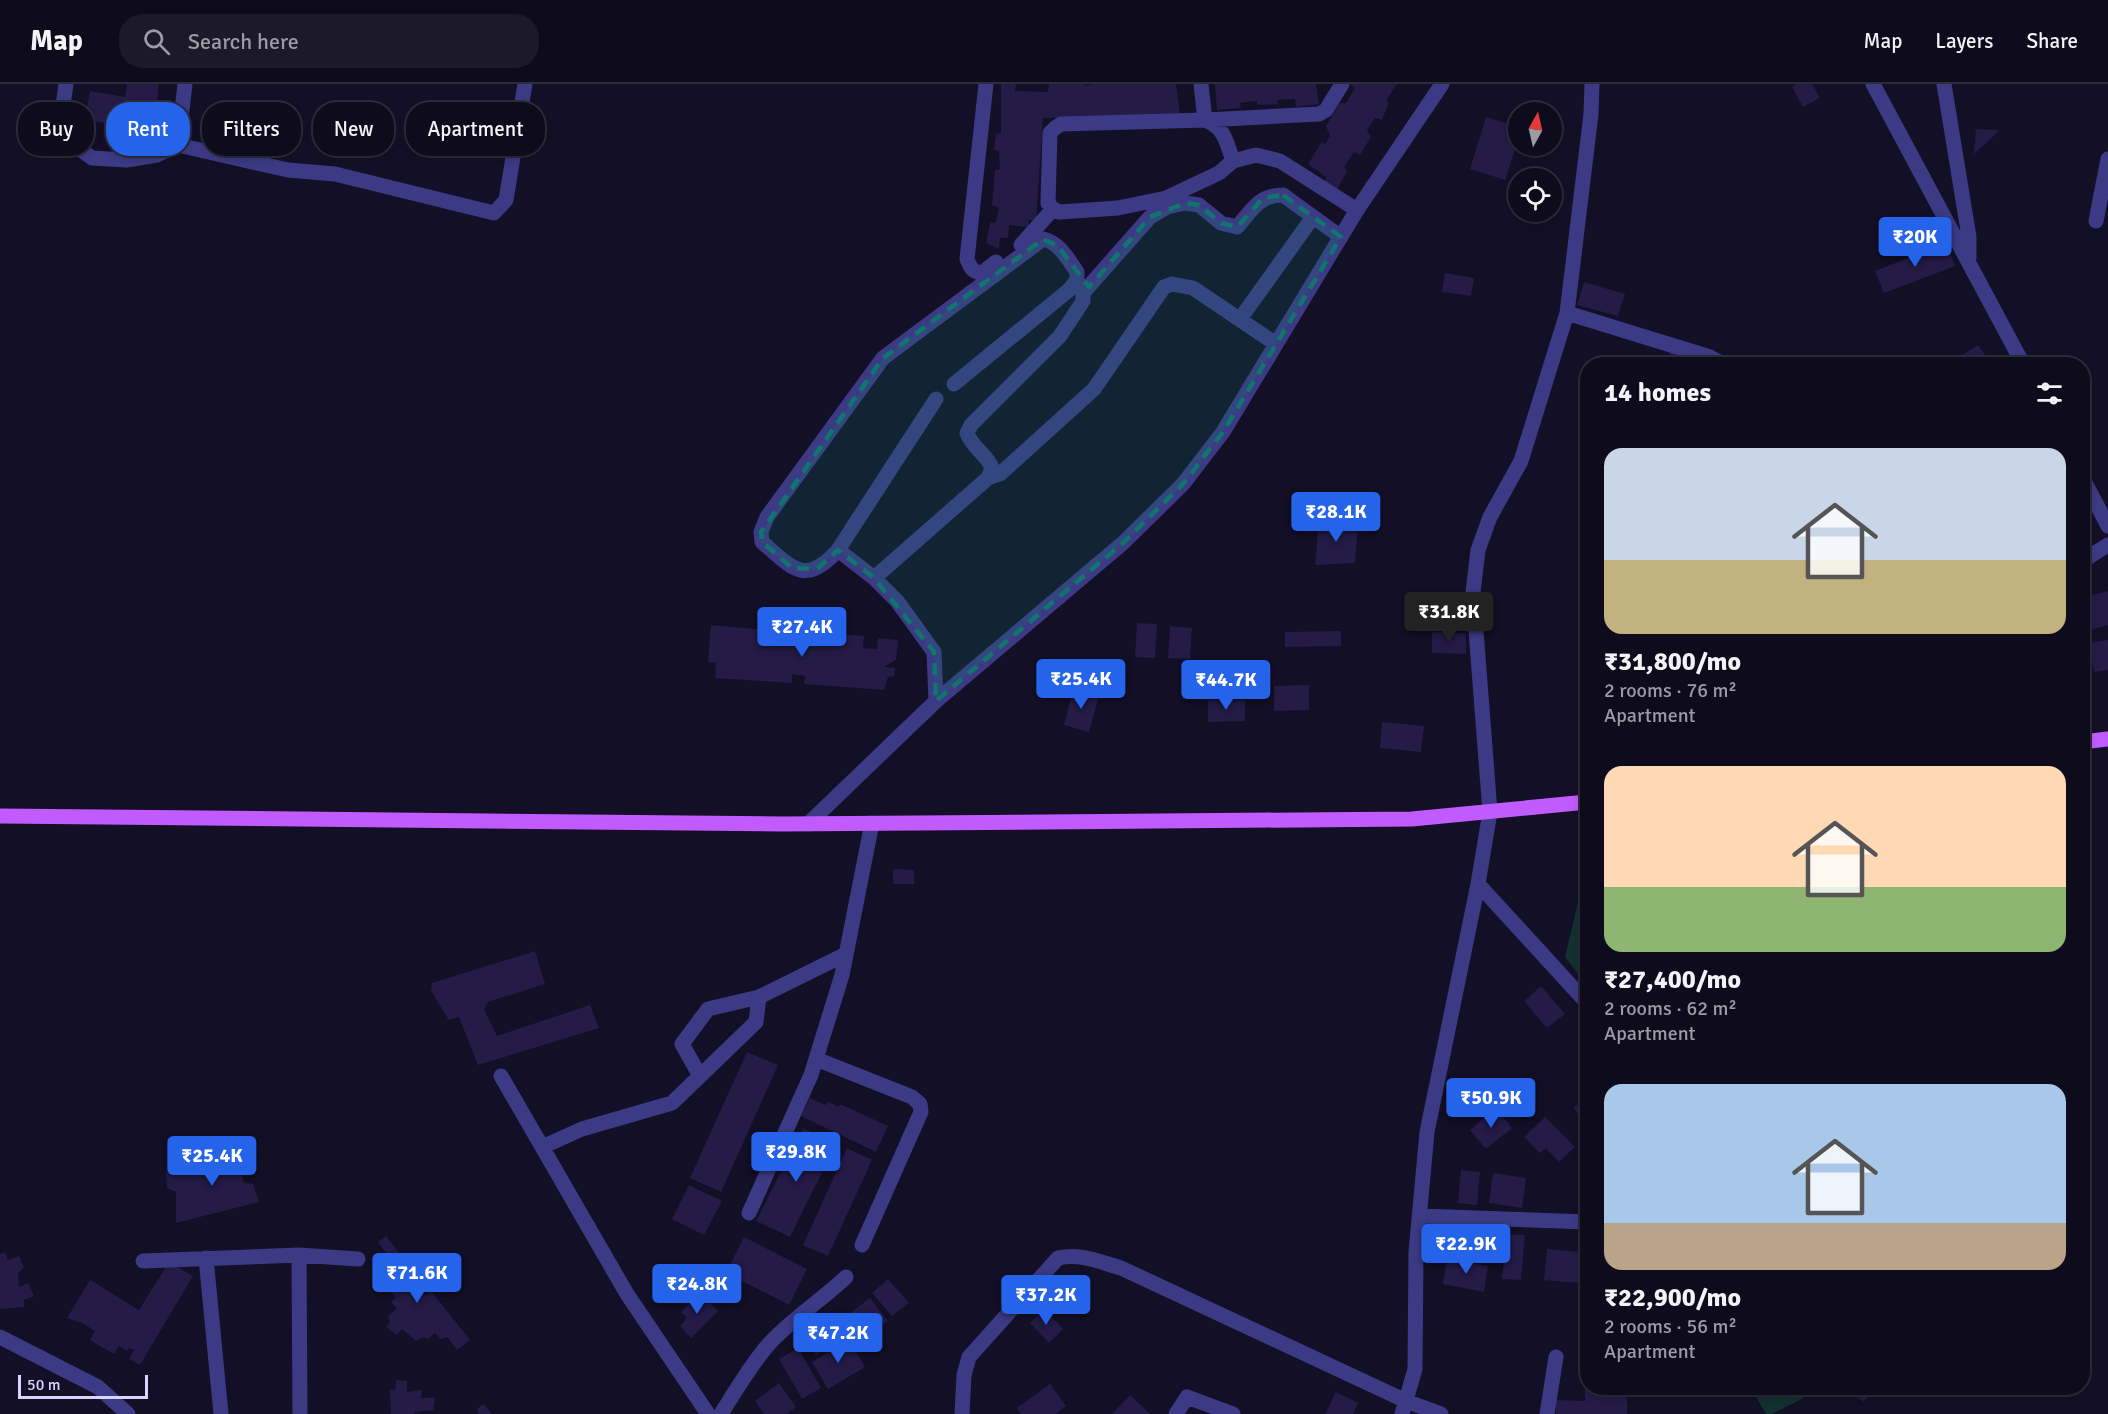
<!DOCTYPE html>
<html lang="en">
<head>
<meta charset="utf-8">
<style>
	:root { --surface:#0e0b1c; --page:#1c1929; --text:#f1f3f6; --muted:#9b9ba3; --line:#2e2b3b; --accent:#2563eb }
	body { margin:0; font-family:Signika,sans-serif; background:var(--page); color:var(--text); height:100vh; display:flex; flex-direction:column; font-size:22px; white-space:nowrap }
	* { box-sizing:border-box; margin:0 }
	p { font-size:20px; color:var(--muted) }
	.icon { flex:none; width:33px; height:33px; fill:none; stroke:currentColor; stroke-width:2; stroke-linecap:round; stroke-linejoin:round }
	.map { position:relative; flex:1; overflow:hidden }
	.drawer { position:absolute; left:1580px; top:273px; width:510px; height:1038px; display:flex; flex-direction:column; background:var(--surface); border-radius:24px; box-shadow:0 3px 9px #0003,0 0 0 2px var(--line) }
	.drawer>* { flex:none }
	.hud { position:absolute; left:18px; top:18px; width:570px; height:54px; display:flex; gap:12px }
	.needle { width:39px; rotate:8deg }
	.tools { position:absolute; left:1508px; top:18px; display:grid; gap:12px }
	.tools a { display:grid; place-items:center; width:54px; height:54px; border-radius:50%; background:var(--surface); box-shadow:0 3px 9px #0003,0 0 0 2px var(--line); font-size:30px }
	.scale { position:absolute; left:18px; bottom:15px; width:130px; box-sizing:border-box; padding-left:6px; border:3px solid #d9d4ff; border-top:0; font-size:16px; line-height:21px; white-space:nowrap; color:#d9d4ff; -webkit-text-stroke:4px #130f26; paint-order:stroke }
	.price { position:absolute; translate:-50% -51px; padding:0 14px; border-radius:6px; background:var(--accent); color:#fff; font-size:20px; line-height:39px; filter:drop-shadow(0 2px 3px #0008) }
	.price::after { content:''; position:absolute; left:50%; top:36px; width:18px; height:14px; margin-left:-9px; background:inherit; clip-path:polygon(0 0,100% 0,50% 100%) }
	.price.selected { background:#222; color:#fff }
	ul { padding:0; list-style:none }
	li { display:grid; align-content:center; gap:12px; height:318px; padding:0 24px }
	li span { display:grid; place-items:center; height:186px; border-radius:18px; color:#555 }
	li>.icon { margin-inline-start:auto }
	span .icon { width:108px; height:108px; fill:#fffc; stroke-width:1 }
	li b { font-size:26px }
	h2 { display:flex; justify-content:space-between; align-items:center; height:72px; padding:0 24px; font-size:26px }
	.pill { padding:0 21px; border-radius:24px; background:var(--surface); box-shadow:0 3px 9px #0003,0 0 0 2px var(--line); font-size:21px; line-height:54px }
	.pill.selected { background:var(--accent); color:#fff }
	header { display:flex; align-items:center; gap:36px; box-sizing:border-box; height:84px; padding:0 30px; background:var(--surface); border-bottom:2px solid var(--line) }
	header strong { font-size:28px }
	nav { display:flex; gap:33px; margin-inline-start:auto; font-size:21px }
	.search { width:420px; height:54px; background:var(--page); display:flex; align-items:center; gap:15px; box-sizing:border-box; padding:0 21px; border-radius:24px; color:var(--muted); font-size:22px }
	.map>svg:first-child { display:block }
	.green { fill:#12302f }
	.building { fill:#241b47 }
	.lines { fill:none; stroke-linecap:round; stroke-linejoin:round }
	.street { stroke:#3d3a85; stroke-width:15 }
	.primary { stroke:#c25bff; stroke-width:15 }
	.marked { fill:#0f766e; fill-opacity:0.2; stroke:#0f766e; stroke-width:4.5; stroke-dasharray:12 8; stroke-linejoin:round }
</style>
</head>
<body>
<header>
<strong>Map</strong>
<div class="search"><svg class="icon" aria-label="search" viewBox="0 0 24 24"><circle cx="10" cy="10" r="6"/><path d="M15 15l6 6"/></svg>Search here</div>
<nav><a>Map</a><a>Layers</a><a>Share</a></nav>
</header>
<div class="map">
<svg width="2108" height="1330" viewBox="0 0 2108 1330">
	<rect width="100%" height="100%" fill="#130f26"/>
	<path class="green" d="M1587,780V902L1565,873Z
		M1751,1304H1823L1772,1330H1766Z"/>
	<path class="building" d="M127,0H159L154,39L142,37L140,56L108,52L105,39L93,37L91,47L83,45L90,7L125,13Z
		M1001,0H1016L1015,7L1048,8L1049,0H1085V2L1092,0H1176L1180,31L1043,34L1036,137L1029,136L1028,143L1009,141L1008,154H1000L999,165L986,159L990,139L996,138L999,124L992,121L995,86L1000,85L999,67L994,66L996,50L1001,49Z
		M1215,0H1316L1319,20L1296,23L1295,15L1277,16L1278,20L1257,21V17L1240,19L1241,24L1217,26Z
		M1352,0H1397L1386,17L1389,18L1382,36L1375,34L1367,46L1371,53L1360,71L1354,68L1344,83L1347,87L1337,106L1325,98L1326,93L1308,80L1322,58L1325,60L1330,52L1326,42L1340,19H1346L1355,4L1351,2Z
		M1796,0H1812L1820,14L1803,23L1792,3Z
		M1486,33L1518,43V57L1505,96L1470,85Z
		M1976,45L2000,46L1974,70Z
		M1946,159L1955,182L1884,209L1875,187Z
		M1445,189L1474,194L1471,212L1442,208Z
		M1584,198L1625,210L1618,232L1577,221Z
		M1978,261L1991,280H1955L1953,277Z
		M1670,268L1695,273L1694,280H1668Z
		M1917,273L1919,280H1893Z
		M1319,435L1358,439L1355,479L1315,481Z
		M2108,507V541L2087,547L2082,530V514Z
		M1137,539L1157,540L1155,574L1135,573Z
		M711,541L767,546L766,561L787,563L788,545H795L794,556L809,557V547L864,552L863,564L877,565L878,554L898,556L896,576L884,583L895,584L894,592L888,593L884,606L804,600L805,592L792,590V599L715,594L716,579L708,578Z
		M1170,542L1192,544L1190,575L1168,574Z
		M1341,547V562L1285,563V548Z
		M1432,548L1466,549V570L1432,569Z
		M2108,556V586L2094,588L2089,559Z
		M1309,601V626L1274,627V602Z
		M1073,605L1099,612L1089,648L1064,641Z
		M1208,616H1245V637L1208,638Z
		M1382,638L1424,642L1421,668L1380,664Z
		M893,785L914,786V800H893Z
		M535,867L545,900L488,918L484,925L497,952L590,921L599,944L478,981L459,933L449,936L431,907L432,899Z
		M1541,902L1565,930L1547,944L1524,917Z
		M747,968L778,981L721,1108L690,1094Z
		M1587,1013V1041L1573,1024Z
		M810,1014L826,1021L828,1018L839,1023L840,1020L888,1042L876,1068L801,1032Z
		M1496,1024L1512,1044L1486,1065L1470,1046Z
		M1545,1033L1575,1063L1559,1078L1546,1064L1540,1069L1524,1053Z
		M803,1044L836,1060L790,1153L756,1137Z
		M847,1064L872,1076L828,1172L803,1161Z
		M253,1067L256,1081L242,1086L243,1098L253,1100L259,1118L176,1139V1108L167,1104L166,1087Z
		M1461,1086L1480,1088L1477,1121L1458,1119Z
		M1493,1089L1526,1094L1522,1124L1489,1119Z
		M689,1101L722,1117L704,1151L672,1135Z
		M1449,1143H1488V1170H1449Z
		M1507,1150L1525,1151L1521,1196L1502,1195Z
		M386,1152L421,1197L416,1201L424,1211L432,1208L470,1256L457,1266L447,1253L441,1255L435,1249L428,1255L423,1253L416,1257L402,1245L397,1251L386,1243L390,1238L388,1232L397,1225L391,1218L396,1214L391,1208L397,1203L382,1183L388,1179L384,1174L388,1171L378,1158Z
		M744,1153L807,1185L789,1221L726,1189Z
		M1547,1165L1581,1168L1578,1199L1544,1196Z
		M5,1168L8,1176L19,1172L24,1183L18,1190L19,1203L28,1199L34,1212L24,1216V1223L0,1225V1170Z
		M1447,1175L1488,1182L1484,1208L1443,1200Z
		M169,1178L193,1192L140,1281L129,1275L134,1266L129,1264L127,1267L119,1262L114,1270L90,1256L95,1247L82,1239L67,1234L90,1196L139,1226Z
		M888,1195L909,1219L892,1232L872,1209Z
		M701,1209L718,1227L691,1254L680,1242L687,1234L681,1228Z
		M870,1214L888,1237L867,1253L849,1230Z
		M1044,1225L1063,1245L1049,1259L1030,1239Z
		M830,1231L844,1252L816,1271L802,1250Z
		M849,1256L865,1283L828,1305L812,1278Z
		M798,1264L821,1304L802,1315L779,1275Z
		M396,1296L407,1297V1308L422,1306L421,1314H435L433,1326L414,1328V1330H391L390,1305L395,1306Z
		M779,1299L796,1323L786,1330H764L755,1317Z
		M1050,1300L1066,1322L1056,1330H1021L1017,1324Z
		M1585,1300H1587V1304H1627V1330H1556V1316L1585,1317Z
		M1850,1304H1878L1863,1318Z
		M1336,1308L1358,1319L1353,1330H1325Z
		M1130,1311L1150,1330H1112Z
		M483,1320L492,1330H479L477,1325Z"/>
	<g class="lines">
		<path class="street" d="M66,0L59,50L92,74L127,76L157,71L178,61L185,0
			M986,0L967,175C971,184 972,188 982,189L996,178
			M1201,0L1205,36L1319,30L1326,26L1342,0
			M1873,0L2023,280
			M1944,0L1969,153V174
			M178,61L288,86L335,90L494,129L506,116L525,0
			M1233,77C1226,57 1225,44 1205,36L1061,40L1055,44L1050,49L1048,119L1053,125L1060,128L1118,124L1166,114L1219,89L1233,77L1256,71L1280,77L1357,126
			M2096,137L2108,75
			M1021,161L1053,125
			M1083,209L1150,133L1167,123L1185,119L1199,121L1221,139L1237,143C1252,126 1259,111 1283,111L1341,153
			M1567,229L1710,273L1723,280
			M1240,235L1313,133
			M2082,393L2108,442
			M988,394L1000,390L1094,305L1164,203L1172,200L1193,204L1276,260
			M838,466L936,315
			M2082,477L2108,461
			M874,494L988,394L992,384C987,370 972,364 967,349L971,341L1060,252L1083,217V209L1077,196
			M936,617L934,568L897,517L874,494L838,466C805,503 792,484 762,458L761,448L767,433L883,274L1043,155C1059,158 1068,175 1077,188V196L1069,206L954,300
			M808,740L936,617L1123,459L1183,400L1223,348L1357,126L1442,0
			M1478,800L1587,919
			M816,975L912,1013L920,1020L921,1028L862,1161
			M501,992L627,1210L708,1330
			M700,992L682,960L708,925L759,913L846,870
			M542,1063L582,1045L672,1019L756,938L759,913
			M749,1129L811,991L842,891L872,739
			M1420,1132L1587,1138
			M299,1171L300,1330
			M206,1174L221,1330
			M143,1177L299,1171L358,1175
			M0,1253L98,1303L128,1330
			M721,1330C736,1306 750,1282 768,1261C791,1235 821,1217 846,1193
			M962,1330L964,1291L969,1273L1058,1174C1080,1169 1100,1178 1121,1184L1406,1317L1441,1330
			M1176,1330L1187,1313L1233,1330
			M1402,1330L1415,1285L1416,1168L1427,1048L1478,800L1490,728L1473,508L1478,466L1490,433L1521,377L1567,229L1591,30L1592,0
			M1547,1330L1556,1273"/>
		<path class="primary" d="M2082,658L2108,655
			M0,732L783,740L1412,735L1587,718"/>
	</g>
	<path class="marked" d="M1283,111L1341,153L1223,348L1183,400L1123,459L936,617L934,568L874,494L838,466L817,485L792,484L762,458L761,448L883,274L1043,155L1058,162L1089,203L1150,133L1185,119L1199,121L1221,139L1237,143L1263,114Z"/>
</svg>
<div class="tools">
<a><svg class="needle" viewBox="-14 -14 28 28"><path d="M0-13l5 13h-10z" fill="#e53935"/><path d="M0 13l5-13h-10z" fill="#9b9ba3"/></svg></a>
<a><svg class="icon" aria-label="locate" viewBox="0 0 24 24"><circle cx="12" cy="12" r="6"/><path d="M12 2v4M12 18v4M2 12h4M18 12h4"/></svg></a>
</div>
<div class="scale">50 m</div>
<b class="price" style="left:1915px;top:184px">₹20K</b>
<b class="price" style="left:1336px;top:459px">₹28.1K</b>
<b class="price selected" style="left:1449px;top:559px">₹31.8K</b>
<b class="price" style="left:802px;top:574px">₹27.4K</b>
<b class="price" style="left:1081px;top:626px">₹25.4K</b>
<b class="price" style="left:1226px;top:627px">₹44.7K</b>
<b class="price" style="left:1491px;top:1045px">₹50.9K</b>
<b class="price" style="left:796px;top:1099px">₹29.8K</b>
<b class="price" style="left:212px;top:1103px">₹25.4K</b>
<b class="price" style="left:1466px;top:1191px">₹22.9K</b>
<b class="price" style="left:417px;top:1220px">₹71.6K</b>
<b class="price" style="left:697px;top:1231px">₹24.8K</b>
<b class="price" style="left:1046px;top:1242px">₹37.2K</b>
<b class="price" style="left:838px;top:1280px">₹47.2K</b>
<div class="hud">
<a class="pill">Buy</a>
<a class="pill selected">Rent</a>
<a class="pill">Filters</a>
<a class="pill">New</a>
<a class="pill">Apartment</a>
</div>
<section class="drawer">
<h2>14 homes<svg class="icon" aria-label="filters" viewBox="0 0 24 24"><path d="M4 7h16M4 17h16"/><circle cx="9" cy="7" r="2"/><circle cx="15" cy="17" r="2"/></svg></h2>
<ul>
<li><span style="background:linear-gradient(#c9d6e8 60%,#c2b280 0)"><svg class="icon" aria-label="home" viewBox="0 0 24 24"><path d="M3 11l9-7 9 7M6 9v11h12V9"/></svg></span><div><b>₹31,800/mo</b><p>2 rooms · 76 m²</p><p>Apartment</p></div></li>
<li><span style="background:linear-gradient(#ffd9b3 65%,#8fb573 0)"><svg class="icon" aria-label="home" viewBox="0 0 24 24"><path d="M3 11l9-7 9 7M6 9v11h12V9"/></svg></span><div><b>₹27,400/mo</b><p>2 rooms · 62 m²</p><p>Apartment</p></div></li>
<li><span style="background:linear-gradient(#a9c7e8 75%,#b9a48a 0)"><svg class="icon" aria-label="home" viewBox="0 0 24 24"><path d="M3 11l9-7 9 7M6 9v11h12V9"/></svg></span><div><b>₹22,900/mo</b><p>2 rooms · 56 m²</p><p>Apartment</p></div></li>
</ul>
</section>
</div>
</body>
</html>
